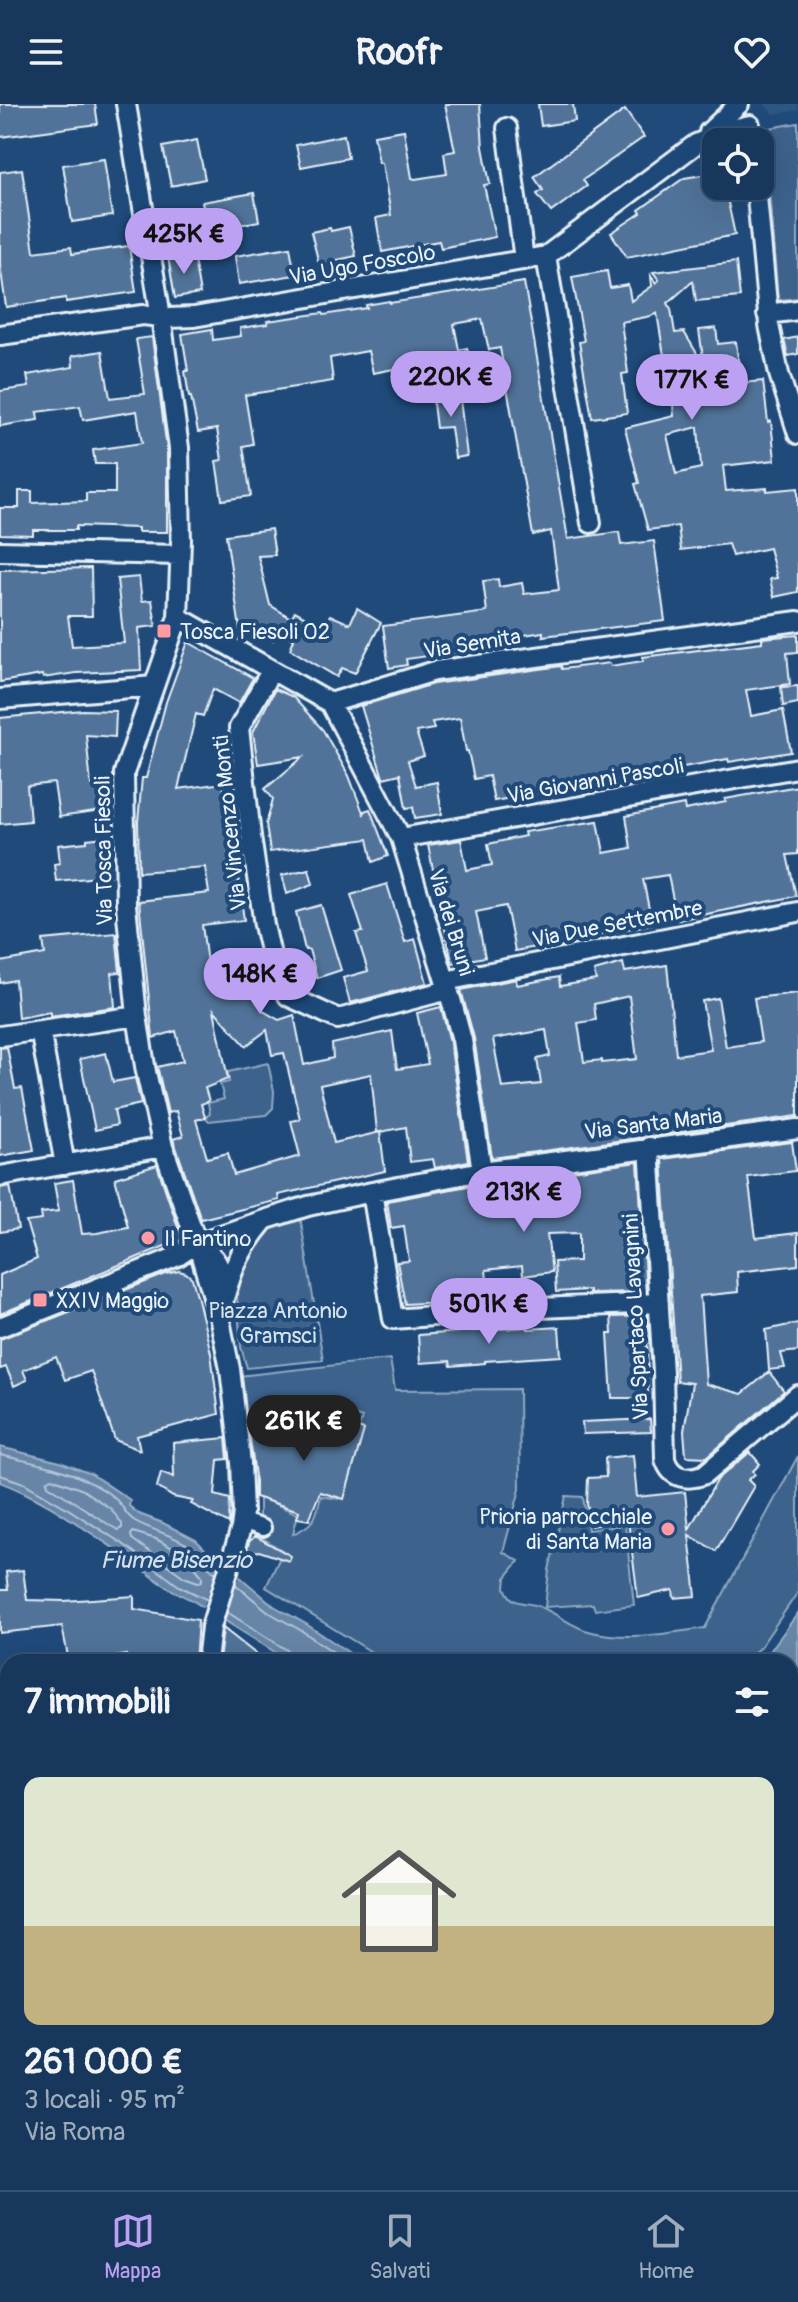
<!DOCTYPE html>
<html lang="it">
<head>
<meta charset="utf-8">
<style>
	:root { --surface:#17385c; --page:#203f62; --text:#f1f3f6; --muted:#9eacbb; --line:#365272; --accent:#bca0f2 }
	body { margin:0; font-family:Pangolin,sans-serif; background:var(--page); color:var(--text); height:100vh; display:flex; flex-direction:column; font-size:30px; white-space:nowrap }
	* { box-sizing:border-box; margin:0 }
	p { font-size:26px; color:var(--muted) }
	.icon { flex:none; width:44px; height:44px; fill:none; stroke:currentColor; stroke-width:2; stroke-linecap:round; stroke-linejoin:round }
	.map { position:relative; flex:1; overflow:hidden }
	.panel { position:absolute; left:0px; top:1550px; width:798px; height:536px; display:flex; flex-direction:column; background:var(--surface); border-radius:24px 24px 0 0; box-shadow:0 8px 32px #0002,0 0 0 2px var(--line) }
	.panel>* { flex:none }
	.fabs { position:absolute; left:702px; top:24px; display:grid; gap:16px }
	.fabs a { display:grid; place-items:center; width:72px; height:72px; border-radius:16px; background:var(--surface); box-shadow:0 8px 32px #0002,0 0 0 2px var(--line); font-size:40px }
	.price { position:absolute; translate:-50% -68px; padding:0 18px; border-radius:28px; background:var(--accent); color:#111; font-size:26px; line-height:52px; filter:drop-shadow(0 2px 4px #0008) }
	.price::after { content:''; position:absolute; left:50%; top:48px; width:24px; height:18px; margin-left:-12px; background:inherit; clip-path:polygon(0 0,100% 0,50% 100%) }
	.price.current { background:#222; color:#fff }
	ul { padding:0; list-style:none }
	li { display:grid; align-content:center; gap:16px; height:424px; padding:0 24px }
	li+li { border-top:2px solid var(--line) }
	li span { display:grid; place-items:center; height:248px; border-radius:16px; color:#555 }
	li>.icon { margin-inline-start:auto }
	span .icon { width:144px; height:144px; fill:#fffc; stroke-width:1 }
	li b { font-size:34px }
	h2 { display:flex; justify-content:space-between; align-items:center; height:96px; padding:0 24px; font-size:34px }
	header { display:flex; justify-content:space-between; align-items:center; height:104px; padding:0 24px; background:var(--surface); font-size:36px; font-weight:700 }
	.menu { display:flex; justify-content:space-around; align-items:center; height:112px; border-top:2px solid var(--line); background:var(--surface); font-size:22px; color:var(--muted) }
	.menu a { display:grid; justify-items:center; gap:4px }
	.menu .current { color:var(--accent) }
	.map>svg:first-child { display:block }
	.built { fill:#2e5683 }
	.green { fill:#3c628c; stroke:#92aac2; stroke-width:2 }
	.water { fill:#6685a7; stroke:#9ab0c7; stroke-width:2 }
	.pier { fill:#1f4a7a }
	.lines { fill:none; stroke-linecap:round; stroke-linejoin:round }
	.shore { stroke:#b4c6d8; stroke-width:2 }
	.building { fill:#517399; stroke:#e8f1f8; stroke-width:2; fill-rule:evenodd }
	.minor-tunnel { stroke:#3d638d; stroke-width:18; stroke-dasharray:18 9; stroke-linecap:butt }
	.pedestrian-casing { stroke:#e8f1f8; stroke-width:20 }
	.minor-casing { stroke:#e8f1f8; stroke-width:24 }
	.pedestrian { stroke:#1f4a7a; stroke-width:14 }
	.minor { stroke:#1f4a7a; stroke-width:18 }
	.poi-dot { fill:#ff9aa2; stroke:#1f4a7a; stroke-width:3 }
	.labels { text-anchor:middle; stroke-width:8; stroke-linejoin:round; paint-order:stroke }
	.street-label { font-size:22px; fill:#e8f1f8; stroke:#1f4a7a }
	.poi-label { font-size:22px; fill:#e8f1f8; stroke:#1f4a7a; text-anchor:start }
	.park-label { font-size:22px; fill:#d7e3ed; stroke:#1f4a7a }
	.water-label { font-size:24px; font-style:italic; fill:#d4e1ec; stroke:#1f4a7a }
</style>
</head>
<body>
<header><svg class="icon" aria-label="menu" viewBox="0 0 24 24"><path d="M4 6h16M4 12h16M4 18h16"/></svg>Roofr<svg class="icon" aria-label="heart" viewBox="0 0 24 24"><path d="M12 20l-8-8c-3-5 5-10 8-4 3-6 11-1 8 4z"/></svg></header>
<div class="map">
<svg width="798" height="2086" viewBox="0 0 798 2086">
	<rect width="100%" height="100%" fill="#1f4a7a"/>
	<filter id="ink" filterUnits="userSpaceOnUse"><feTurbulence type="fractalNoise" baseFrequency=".0125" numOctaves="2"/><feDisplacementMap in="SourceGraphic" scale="16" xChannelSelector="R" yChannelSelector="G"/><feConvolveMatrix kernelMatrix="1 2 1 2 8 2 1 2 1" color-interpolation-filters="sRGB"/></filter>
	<g filter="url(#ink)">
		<path class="built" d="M764,0H798V6L774,10Z"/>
		<path class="green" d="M798,19V194L778,196L764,25Z
			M268,959L274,987L273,1004L266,1011L209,1017L205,1013L210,1010L208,999L224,995L220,980L229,978L228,968Z
			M300,1112L323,1256L247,1264L241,1243L237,1193L248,1147L268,1121Z
			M390,1255L395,1286L519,1285L520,1385L503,1448L519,1457L506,1473L505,1484C513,1502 520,1497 535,1501C555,1507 572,1524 592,1528C629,1537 667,1529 705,1524L798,1352V1488L761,1542L744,1558H388L266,1483L283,1447L259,1432V1395H264L298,1410L293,1430C315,1420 316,1414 321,1392L339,1395L362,1314L329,1303L244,1310L239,1272Z
			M566,1392L583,1393L588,1426L625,1421L634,1501L595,1506L593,1500L545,1503L549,1466Z"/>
		<path class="water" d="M0,1343L60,1358L91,1370L130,1396L129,1402L139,1410L163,1419L196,1436L208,1448L212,1458L239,1472L274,1502L306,1520L363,1558H291L190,1495C163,1484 142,1463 118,1447C80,1422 43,1394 0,1378Z
			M798,1509V1563L790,1576V1558H762Z"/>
		<path class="pier" d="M219,1457L241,1469L223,1520L202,1507Z"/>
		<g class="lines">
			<path class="shore" d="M0,1351C29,1358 62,1363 89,1378C98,1382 113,1391 119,1399C125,1405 126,1412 135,1417C153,1427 174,1431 191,1443C202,1450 204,1462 216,1469
				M0,1371L24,1379L65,1403L123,1440L179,1482L208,1496
				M52,1374L83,1386L111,1405L122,1420V1424L118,1426L111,1422L48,1381L47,1377Z
				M133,1428L156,1435L185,1451L202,1472V1477L198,1478L184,1473L132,1435L131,1431Z
				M235,1480L270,1509L302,1527L348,1558
				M227,1508L290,1548L293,1552L294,1558"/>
		</g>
		<path class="building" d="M0,0H95L98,20L0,33Z
			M445,0H480L483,43L490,80L484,81L495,133L441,144L439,137L382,148L376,114L391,111L382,59H379L374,31L404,26L412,74L415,75L447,70L444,49L455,47Z
			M538,0H573L575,17L541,22Z
			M625,6L644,33L583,76L587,82L551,108L537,90L543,86L534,73Z
			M344,31L348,54L301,63L296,41Z
			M197,36L205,75L171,82L163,43Z
			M104,55L112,112L72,118L63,61Z
			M22,65L34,148L71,143L72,150L129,142L136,188L66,198V194L6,203L0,160V68Z
			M716,69V82H744L745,90L727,94L735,131L627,153L611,129L641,109L639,106L684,74Z
			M254,89L259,117L208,127L202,98Z
			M349,123L356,152L319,160L311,128L330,124L331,127Z
			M290,143L295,171L239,180L235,152Z
			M193,149L200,190L175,194L168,153Z
			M736,158L740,193L696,197L693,177L668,199L671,205L675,229L684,228L704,261L699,226L716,224L718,240L736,238L741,279L763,277L768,318L771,317L775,356L723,362L726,387L767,384V387L798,384V488L774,493L770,475L777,474L769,444L732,452L728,440L681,446L678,422L648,426L635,380L639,379L625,324L674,312L670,270H667L657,209L651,212L621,218L628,269L622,270L627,309L592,314L579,238L584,237L572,173L607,167L610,184L628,181L631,197L652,182L651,172L656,179L659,176L653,168ZM698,323L701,364L676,370L667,331Z
			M524,178L568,435L619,428L621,441L654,437L665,517L543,532V528L506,534V538L470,543L471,546L406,555L407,561L389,564L383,522L487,508L483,477L498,475L499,483L522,479L524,490L559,486L551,427L533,431L500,244L489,246L482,215L454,220L459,246L467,244L473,272L460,274L456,253L373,269L368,247L330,254L333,277L245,291L253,340L243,342L251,392L222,396L216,357L222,356L217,325L198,328L191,293H189L185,267H188L182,230L212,225L213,236L241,232L240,224L268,220L267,217L323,209L324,211L367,204L366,201L389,197L390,199Z
			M152,233L167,345V428H138V424L76,422V426H33V431L0,430V404H19V387H32V399L86,397V389H115V360H95L93,346L142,339L137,307L83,316L80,302L37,308L38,316L0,322V287L29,283L27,271L73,263L72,252L102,247L110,294L145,290L136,235Z
			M798,233V250L788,252L784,236Z
			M459,287L467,352L455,354L451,323L436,324L432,291Z
			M271,425L275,451L258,452L270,501L291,514L295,507L324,523L330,511L350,520L357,504L381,519L355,569L342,564L337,573L290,545L294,535L278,527L273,536L257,526L241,532L226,431Z
			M91,464L92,512H68L72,542L124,539L117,475L139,473L142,497L152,496L156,522L139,524L141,566L76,569L43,574L42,571L0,578V466Z
			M798,531V548L787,549L790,580L746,586L751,612L783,606L791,648L729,658L728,655L700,660L494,697L489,672L474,675L468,647H466L460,614L432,618L434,625L416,628L424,652L408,657L416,682L437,678L442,710L415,714L413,703L406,704L400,670L383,674L361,602L433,580L561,562L562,565L610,559L611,562L643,557V553L762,538V534Z
			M188,538L253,574L239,599L213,585L203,612L196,610L178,685L223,679L228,718H231L244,816L202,821L210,882L253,873L257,898L265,908L279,916L294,911L304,961L333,954L332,940L392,927L397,965L428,960L417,909L441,903L450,938L468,1057L435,1064L433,1055L410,1058L406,1023L380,1028L385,1067L278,1091L279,1096L201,1115L175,1040L173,1035L183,1032L176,1007L168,1009L158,966L157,963L183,957L176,927L153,934L139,797L209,789L205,763L139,768L138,718L142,674H146L166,598ZM214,906L246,942L267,926L272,951L284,949L300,1015L291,1017L300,1052L234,1071L228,1049L207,1054L196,1016L205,1013L201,1000L209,997L205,984L228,975ZM371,970L377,1028H380L334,1039L320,981Z
			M798,582V599L783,602L781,583Z
			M275,585L293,593L323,626L349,672L364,711V707L370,705L388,752L373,758L368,735L270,748L266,720L273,695L265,685L303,653L258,660L253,628Z
			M83,606L116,607L115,633L86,631L91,681L100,680L103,707L59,713L54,679L27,682L30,717L0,720V614Z
			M798,682V750L787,751L796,792L677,816L668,771L643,775L652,820L515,847L506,802L476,808L485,853L452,859L428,741L461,736L467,766L492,761L488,740L525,732L524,728L598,717L604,749L631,744L626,712L684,701L685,706L726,698L725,695Z
			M105,733L110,772L56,777L54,760L60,759L58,741L87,738V735Z
			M309,765L313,780L287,790L282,771Z
			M387,780L405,838L415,835L427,879L350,899L343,874L368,867L356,829L363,828L351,791Z
			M321,801L341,866L317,874L309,846H305L296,808Z
			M116,829L120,868L112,869L115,903L50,912V908L18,914L15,876L0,879V858L45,850L43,836Z
			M623,859L625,868L667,861L676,951L711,946L702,897L718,894L726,943L761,938L754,894L798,889V1012L492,1054L474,934L461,886L516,875L517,881L559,873L560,882L596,876L594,867ZM629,892L637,955L602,959V956L584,958L578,919L596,916L594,900ZM546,926L550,952L537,955L541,980L502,984L493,935Z
			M7,943L15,985L22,984L34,1046L0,1052V944Z
			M106,949L113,978L135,974L141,1000L114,1006L117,1021L95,1026L80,955Z
			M792,1038L796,1067L748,1073L756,1134L798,1129V1161L737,1168L738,1188L700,1192L706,1280L742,1290L769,1268L784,1287L707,1353L686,1352L684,1327L692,1279L677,1277L662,1055Z
			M638,1058L646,1188L589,1189V1186L556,1188L554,1158L579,1157V1129L547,1130L552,1168L523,1172L522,1162L486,1166L489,1195L405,1200L397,1158L409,1157L404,1122L391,1124L387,1097L484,1079Z
			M157,1061L182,1135L0,1210V1171L37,1155L26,1118L42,1116L41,1109L59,1107L54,1079L73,1076L82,1130L97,1129L128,1123L115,1074Z
			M10,1082L18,1125L0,1128V1084Z
			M179,1167L186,1169L192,1174L198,1195L211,1249L219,1310L137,1332L140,1346L115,1336L91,1267L65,1276L56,1253L23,1266L27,1276L14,1282L6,1263L0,1265V1235L166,1170Z
			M647,1212L648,1294H612L608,1230H612L611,1213Z
			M798,1219V1247L781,1249L785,1264L769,1266L766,1226Z
			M528,1223V1225L559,1223L561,1252L485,1257V1259L451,1262L450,1257L420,1259L418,1231Z
			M650,1315L651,1328L583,1330L582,1318Z
			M333,1317L364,1326L344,1395L320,1388L309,1416L297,1414L299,1407L255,1393V1372L249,1327Z
			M226,1334L228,1355L218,1356L215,1391L230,1395L229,1420L191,1400L193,1397L173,1393L157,1383L161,1368L174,1373L173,1339Z
			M750,1348L760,1360L753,1367L755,1370L748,1376L754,1382L716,1447L689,1431L696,1492L674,1494L673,1486L638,1494L628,1417L591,1422L587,1400L588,1374L606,1373L605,1354L633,1351L637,1393L685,1388L689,1425L718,1375Z
			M255,1432L291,1452L289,1457L259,1447L246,1450L249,1438Z
			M23,1466L27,1496L64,1497L134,1492V1505L198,1516L195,1558L126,1556V1551L89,1558H69L62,1522L0,1529V1486H8L6,1468Z
			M223,1524L266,1558H219Z"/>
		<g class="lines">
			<path class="minor-tunnel" d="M109,2086L151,2079"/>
			<defs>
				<path id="pedestrian" d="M242,1417L263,1424"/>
				<path id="minor" d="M126,0L161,213L179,344L181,437L178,513L124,669L126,801L137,912L146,968L163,1043L197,1139L219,1212L230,1265L241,1359L243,1408L241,1424L211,1523L207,1558
					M507,24L524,156
					M709,28L739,0
					M756,82L769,221L779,270L798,330
					M546,152L591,419
					M767,210L798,206
					M0,231L143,211L169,214L194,213L546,152L696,40L728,26L750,21
					M0,447L180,451
					M178,513L330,599L435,567L798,517
					M271,567L239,624L251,732L264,821L271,851L288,892L338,915L448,886
					M0,595L154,582
					M330,599L401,734L452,899L462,936L482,1067
					M401,734L798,664
					M445,877L798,808
					M40,926L65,1061
					M0,932L137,912
					M649,1043L663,1269L665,1355C671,1375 688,1377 705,1370L798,1291
					M0,1072L163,1043
					M372,1088L393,1215L539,1204L659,1199
					M197,1139C217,1154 222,1161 222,1186
					M219,1212C230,1173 236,1150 263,1118
					M0,1223L178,1152L197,1139L267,1115L308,1102L372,1088L482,1067L798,1025
					M790,1707L798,1706
					M0,1772L8,1769
					M790,1827L798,1825
					M0,1979L8,1977
					M159,2078L161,2086
					M297,2078L299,2086
					M552,2078L554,2086
					M732,2078L735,2086"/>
			</defs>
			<use href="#pedestrian" class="pedestrian-casing"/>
			<use href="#minor" class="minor-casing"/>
			<use href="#pedestrian" class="pedestrian"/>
			<use href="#minor" class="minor"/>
		</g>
	</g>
	<g class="poi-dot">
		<rect x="156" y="519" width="16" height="16" rx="4"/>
		<circle cx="148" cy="1134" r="8"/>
		<rect x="32" y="1188" width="16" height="16" rx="4"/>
		<circle cx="668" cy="1425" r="8"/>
	</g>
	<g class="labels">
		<g class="street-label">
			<text transform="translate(362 160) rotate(-10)" y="8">Via Ugo Foscolo</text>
			<text transform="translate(472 539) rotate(-9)" y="8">Via Semita</text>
			<text transform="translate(595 676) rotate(-10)" y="8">Via Giovanni Pascoli</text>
			<text transform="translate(229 719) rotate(-96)" y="8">Via Vincenzo Monti</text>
			<text transform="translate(103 747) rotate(-91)" y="8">Via Tosca Fiesoli</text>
			<text transform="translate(452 818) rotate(73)" y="8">Via dei Bruni</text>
			<text transform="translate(617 819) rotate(-11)" y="8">Via Due Settembre</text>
			<text transform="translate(653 1019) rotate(-7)" y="8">Via Santa Maria</text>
			<text transform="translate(635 1213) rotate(-93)" y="8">Via Spartaco Lavagnini</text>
		</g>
		<g class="poi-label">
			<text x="180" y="535">Tosca Fiesoli 02</text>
			<text x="164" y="1142">Il Fantino</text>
			<text x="56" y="1204">XXIV Maggio</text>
			<text x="652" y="1420" text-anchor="end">Prioria parrocchiale<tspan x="652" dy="25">di Santa Maria</tspan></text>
		</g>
		<g class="park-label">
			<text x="278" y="1214">Piazza Antonio<tspan x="278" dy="25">Gramsci</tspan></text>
		</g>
		<g class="water-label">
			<text x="176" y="1464">Fiume Bisenzio</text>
		</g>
	</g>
</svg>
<div class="fabs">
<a><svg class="icon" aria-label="locate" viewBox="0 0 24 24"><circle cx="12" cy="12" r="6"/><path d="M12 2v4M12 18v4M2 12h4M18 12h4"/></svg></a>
</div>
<b class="price" style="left:184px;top:172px">425K €</b>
<b class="price" style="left:451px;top:315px">220K €</b>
<b class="price" style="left:692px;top:318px">177K €</b>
<b class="price" style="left:260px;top:912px">148K €</b>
<b class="price" style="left:524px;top:1130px">213K €</b>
<b class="price" style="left:489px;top:1242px">501K €</b>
<b class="price current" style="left:304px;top:1359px">261K €</b>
<section class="panel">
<h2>7 immobili<svg class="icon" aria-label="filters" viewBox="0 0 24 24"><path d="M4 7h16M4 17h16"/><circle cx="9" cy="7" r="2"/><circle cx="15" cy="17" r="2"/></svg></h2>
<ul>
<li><span style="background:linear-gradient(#dfe7d0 60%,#c2b280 0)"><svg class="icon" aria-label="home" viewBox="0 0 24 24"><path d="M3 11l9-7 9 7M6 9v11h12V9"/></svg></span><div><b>261 000 €</b><p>3 locali · 95 m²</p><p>Via Roma</p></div></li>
</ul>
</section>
</div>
<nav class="menu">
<a class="current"><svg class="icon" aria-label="map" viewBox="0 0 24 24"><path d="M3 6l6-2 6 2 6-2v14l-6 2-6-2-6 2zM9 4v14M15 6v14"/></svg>Mappa</a>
<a><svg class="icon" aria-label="saved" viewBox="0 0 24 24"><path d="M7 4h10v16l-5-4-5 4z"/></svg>Salvati</a>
<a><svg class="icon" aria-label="home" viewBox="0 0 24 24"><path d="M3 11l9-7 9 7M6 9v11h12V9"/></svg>Home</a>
</nav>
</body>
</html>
